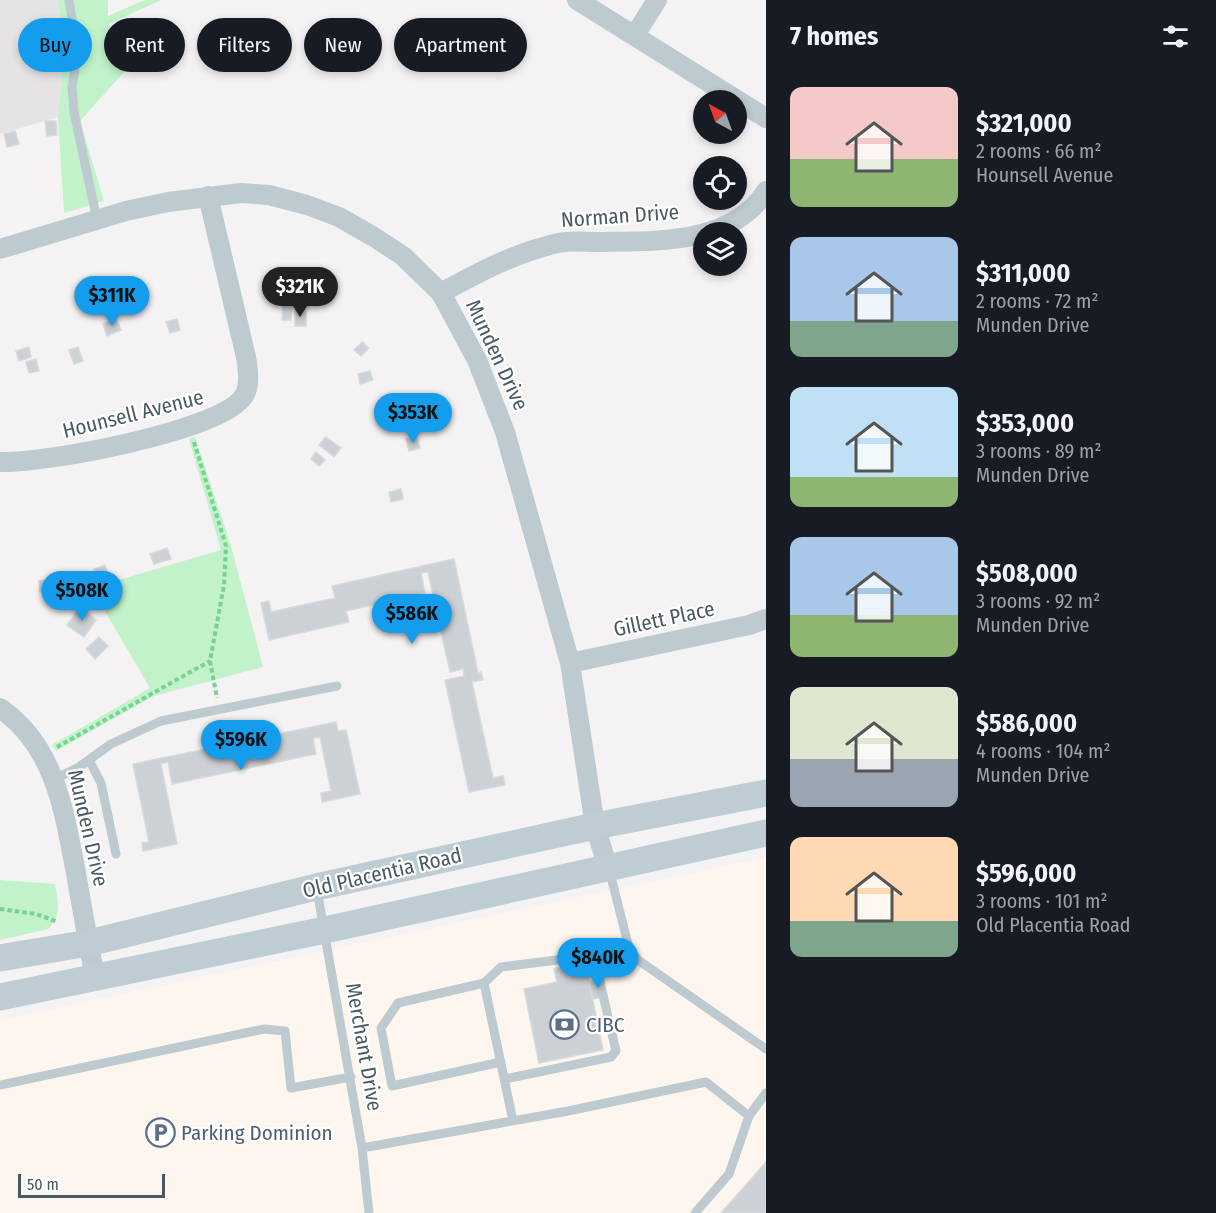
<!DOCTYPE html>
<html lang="en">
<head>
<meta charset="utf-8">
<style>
	:root { --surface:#171b24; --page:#242831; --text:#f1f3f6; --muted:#9ea1a6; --accent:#149ded }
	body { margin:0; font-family:"Fira Sans Condensed",sans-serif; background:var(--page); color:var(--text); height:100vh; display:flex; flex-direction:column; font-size:22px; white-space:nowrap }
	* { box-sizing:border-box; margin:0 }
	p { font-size:20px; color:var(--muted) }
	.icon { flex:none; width:33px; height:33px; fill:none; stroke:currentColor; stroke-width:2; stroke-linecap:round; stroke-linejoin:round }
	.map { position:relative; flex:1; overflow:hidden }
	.details { display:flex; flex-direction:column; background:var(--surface); width:450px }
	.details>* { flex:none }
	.banner { position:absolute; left:18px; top:18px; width:570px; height:54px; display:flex; gap:12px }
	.needle { width:39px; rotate:319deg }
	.controls { position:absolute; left:693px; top:90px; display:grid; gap:12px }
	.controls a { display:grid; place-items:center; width:54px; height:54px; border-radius:50%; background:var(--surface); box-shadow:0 3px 9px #0003; font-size:30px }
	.scale { position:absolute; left:18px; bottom:15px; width:147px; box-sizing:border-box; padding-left:6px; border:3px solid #495a61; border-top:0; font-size:16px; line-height:21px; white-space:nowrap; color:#495a61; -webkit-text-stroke:4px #fff; paint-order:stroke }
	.price { position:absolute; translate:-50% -51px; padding:0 14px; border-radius:21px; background:var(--accent); color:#111; font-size:20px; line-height:39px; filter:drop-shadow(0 2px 3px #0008) }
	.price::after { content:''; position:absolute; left:50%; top:36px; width:18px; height:14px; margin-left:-9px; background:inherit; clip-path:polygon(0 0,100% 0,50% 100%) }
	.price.current { background:#222; color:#fff }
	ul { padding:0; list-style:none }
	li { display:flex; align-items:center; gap:18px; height:150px; padding:0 24px }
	li span { display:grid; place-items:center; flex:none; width:168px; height:120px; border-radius:12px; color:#555 }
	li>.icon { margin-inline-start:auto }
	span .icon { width:72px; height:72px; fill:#fffc; stroke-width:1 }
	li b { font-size:26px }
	h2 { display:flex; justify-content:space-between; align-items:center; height:72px; padding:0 24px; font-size:26px }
	.pill { padding:0 21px; border-radius:27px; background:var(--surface); box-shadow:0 3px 9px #0003; font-size:21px; line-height:54px }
	.pill.current { background:var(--accent); color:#111 }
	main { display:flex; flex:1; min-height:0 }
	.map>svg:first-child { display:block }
	.commercial { fill:#fdf6ee }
	.education { fill:#e6e3e5 }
	.green { fill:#c1f2ca }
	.building { fill:#ccd1d5; stroke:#d6dade; stroke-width:1.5 }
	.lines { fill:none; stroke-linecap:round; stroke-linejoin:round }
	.path { stroke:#77d293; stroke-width:4; stroke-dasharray:4.5 3; stroke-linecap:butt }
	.service { stroke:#bdcacf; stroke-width:9 }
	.minor { stroke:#bdcacf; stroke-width:20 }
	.secondary { stroke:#becdd4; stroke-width:27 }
	.labels { text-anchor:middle; stroke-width:4.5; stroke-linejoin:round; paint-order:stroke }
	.street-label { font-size:21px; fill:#495a61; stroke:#fff }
	.service-label { font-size:21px; fill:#4e5e75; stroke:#fff; text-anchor:start }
</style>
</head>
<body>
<main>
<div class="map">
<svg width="766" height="1213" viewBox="0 0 766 1213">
	<rect width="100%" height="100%" fill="#f5f2f3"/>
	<path class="commercial" d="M766,857V1213H0V1020Z"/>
	<path class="education" d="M0,0H58L64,47L58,117L0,134Z"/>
	<path class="green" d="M58,0H108V16L145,0H161L109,24L125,71L80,121L104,201L64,213L58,117L64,47Z
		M195,437L231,546L263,667L154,696L56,751L52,745L150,688L106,613L98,586L221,550L189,439Z
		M0,880L55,884C58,902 62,915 48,929L0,940Z"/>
	<path class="building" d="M45,121H56L57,135L47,136Z
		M15,131L19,144L7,147L4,134Z
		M283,305H292L291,320H282Z
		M295,311H306V326H295Z
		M116,318L121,330L107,336L103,324Z
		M177,319L180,330L170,333L166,322Z
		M362,342L369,348L361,356L354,350Z
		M29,347L31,357L19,361L16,351Z
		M78,347L83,361L74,364L69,350Z
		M36,359L39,371L29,373L26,362Z
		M370,371L373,380L360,384L358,374Z
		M416,436L420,448L409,451L406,439Z
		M326,437L341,448L334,457L319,445Z
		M316,452L325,460L319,466L311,459Z
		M401,489L403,499L391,502L389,492Z
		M167,548L171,559L154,564L150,554Z
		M454,559L478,673L481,672L483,680L472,682L493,778L503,776L505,785L469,792L445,680L464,676L463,669L450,672L428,572L421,573L425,593L346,611L349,622L269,640L261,603L269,601L271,612L335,598L332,586Z
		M105,565L110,580L99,584L94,569Z
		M49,580V591L40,592L39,581Z
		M80,607L96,620L84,637L67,625Z
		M99,637L108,646L95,659L86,649Z
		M336,722L338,731L346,730L360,794L322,802L321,793L331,791L320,737L313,738L316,754L172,784L168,762L161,764L177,844L143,851L142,843L149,842L133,764Z
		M585,962L603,1050L539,1063L524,989L557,982L554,969Z
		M603,979L607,996L593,999L589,982Z
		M766,1162V1213H721Z"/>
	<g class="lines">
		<path class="path" d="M194,442L226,546L224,585L210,661L217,698
			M57,747L210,661
			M0,909L36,914L58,922"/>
		<path class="service" d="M69,0L75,37L76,63L72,87L74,112L97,220
			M89,760L101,783L116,854
			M55,779L79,767L111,744L161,721L337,686
			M609,869L629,948L638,960L766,1049
			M317,890L362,1148L369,1213
			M484,983L513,1121
			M501,1062L392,1086L381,1028L398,1003L484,983L501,967L589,956L595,961L616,1051L611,1057L505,1079
			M0,1085L264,1029L285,1031L291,1088L351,1077
			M362,1148L568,1111L706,1082L749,1116L766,1093
			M695,1213L729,1174L749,1116"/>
		<path class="minor" d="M577,0L766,118
			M635,35L657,0
			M0,249L126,211L168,202L241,193L269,195L307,205L339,217L374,237L403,256L441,293L477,360L505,432L570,663L595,826L608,868
			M441,293C479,272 515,253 558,243C571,240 586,242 599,242C655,241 732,245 766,191
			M0,462C43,464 220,431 243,397C251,387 248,369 246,357L208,196
			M570,663L749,625L766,619
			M0,708C56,747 64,812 76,873C82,908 88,942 95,977"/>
		<path class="secondary" d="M0,958L89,943L316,887L595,826L766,793
			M0,997L325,930L766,833"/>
	</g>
	<defs>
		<symbol id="bank-ring" viewBox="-11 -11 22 22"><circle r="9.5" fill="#fff" stroke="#5c6f8a" stroke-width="1.5"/><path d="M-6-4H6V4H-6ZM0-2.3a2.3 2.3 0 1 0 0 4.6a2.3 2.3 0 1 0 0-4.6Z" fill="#5c6f8a"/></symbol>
		<symbol id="parking-ring" viewBox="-11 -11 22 22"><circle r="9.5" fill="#fff" stroke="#5c6f8a" stroke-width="1.5"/><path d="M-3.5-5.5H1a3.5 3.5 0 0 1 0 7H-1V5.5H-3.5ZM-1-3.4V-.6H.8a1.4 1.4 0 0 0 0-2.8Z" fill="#5c6f8a"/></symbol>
	</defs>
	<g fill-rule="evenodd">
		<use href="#bank-ring" x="548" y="1008" width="33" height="33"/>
		<use href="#parking-ring" x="144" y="1116" width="33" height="33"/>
	</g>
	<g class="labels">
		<g class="street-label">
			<text transform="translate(620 216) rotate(-4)" y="7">Norman Drive</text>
			<text transform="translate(497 355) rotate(65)" y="7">Munden Drive</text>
			<text transform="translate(133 414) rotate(-14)" y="7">Hounsell Avenue</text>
			<text transform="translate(664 619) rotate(-12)" y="7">Gillett Place</text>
			<text transform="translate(88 828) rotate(77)" y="7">Munden Drive</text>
			<text transform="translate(382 873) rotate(-13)" y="7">Old Placentia Road</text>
			<text transform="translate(364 1047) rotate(80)" y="7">Merchant Drive</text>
		</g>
		<g class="service-label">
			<text x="586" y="1032">CIBC</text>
			<text x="181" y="1140">Parking Dominion</text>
		</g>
	</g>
</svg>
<div class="controls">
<a><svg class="needle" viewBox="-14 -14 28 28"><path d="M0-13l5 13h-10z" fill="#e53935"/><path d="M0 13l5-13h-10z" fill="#9ea1a6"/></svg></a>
<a><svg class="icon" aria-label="locate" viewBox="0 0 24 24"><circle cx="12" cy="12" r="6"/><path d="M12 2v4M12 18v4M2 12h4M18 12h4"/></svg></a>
<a><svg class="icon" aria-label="layers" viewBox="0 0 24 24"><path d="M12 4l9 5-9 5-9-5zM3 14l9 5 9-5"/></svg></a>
</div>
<div class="scale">50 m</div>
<b class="price current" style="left:300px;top:318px">$321K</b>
<b class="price" style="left:112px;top:327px">$311K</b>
<b class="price" style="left:413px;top:444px">$353K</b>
<b class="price" style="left:82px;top:622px">$508K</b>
<b class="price" style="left:412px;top:645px">$586K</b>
<b class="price" style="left:241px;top:771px">$596K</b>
<b class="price" style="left:598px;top:989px">$840K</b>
<div class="banner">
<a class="pill current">Buy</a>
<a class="pill">Rent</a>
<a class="pill">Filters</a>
<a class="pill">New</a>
<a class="pill">Apartment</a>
</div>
</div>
<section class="details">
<h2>7 homes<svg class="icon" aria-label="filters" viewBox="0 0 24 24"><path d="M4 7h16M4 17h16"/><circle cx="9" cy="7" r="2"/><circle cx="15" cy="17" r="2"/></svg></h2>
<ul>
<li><span style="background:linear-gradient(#f6c9c9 60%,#8fb573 0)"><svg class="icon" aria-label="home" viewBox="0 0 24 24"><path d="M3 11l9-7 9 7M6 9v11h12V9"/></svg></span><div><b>$321,000</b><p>2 rooms · 66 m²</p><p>Hounsell Avenue</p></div></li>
<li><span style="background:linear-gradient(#a9c7e8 70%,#7fa58c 0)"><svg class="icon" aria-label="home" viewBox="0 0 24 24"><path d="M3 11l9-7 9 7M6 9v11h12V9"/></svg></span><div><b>$311,000</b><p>2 rooms · 72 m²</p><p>Munden Drive</p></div></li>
<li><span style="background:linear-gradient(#bfe0f5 75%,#8fb573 0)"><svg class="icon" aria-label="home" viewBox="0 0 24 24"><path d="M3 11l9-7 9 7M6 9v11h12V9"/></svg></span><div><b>$353,000</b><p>3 rooms · 89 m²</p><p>Munden Drive</p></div></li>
<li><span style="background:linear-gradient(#a9c7e8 65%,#8fb573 0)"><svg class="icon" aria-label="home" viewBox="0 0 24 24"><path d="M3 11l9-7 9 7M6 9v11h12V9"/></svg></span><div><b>$508,000</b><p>3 rooms · 92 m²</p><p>Munden Drive</p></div></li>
<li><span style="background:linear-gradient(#dfe7d0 60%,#9aa5b1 0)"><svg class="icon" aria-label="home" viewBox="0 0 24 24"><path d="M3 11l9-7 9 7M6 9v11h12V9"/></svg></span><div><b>$586,000</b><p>4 rooms · 104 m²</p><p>Munden Drive</p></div></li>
<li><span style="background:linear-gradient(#ffd9b3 70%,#7fa58c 0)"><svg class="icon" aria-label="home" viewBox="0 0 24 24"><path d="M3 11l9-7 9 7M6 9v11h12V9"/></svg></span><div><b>$596,000</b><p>3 rooms · 101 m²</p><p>Old Placentia Road</p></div></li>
</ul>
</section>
</main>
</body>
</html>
